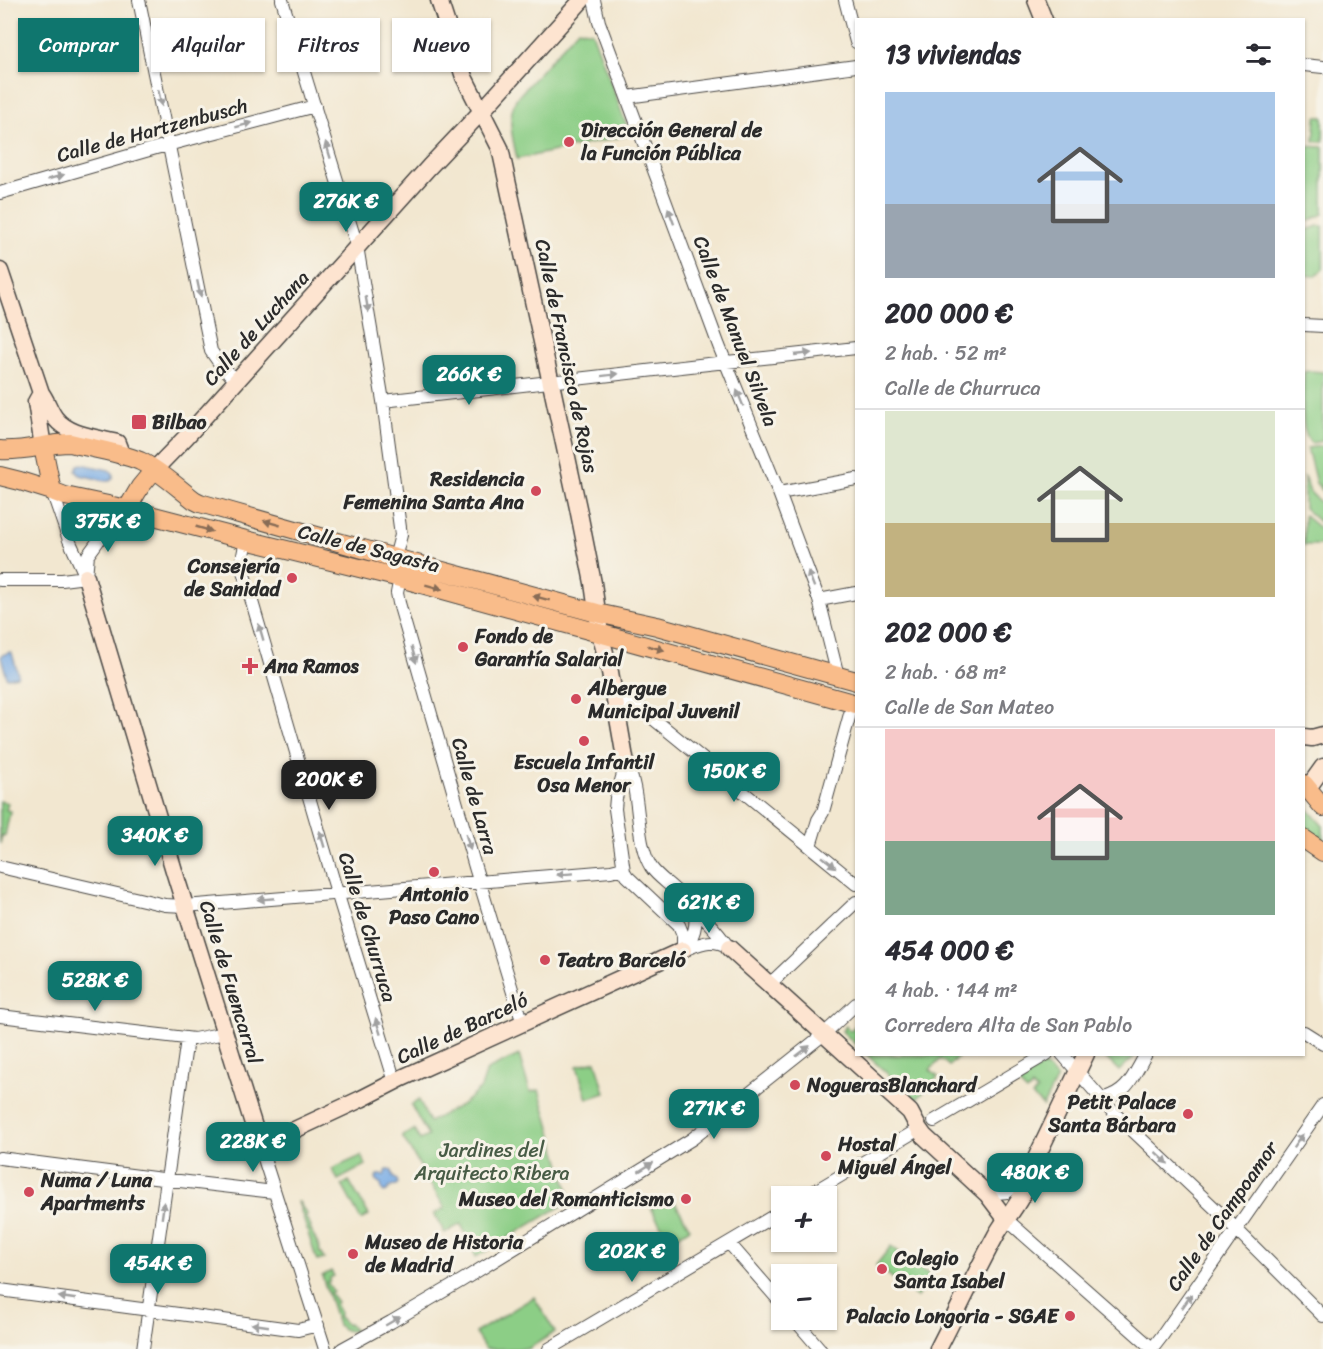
<!DOCTYPE html>
<html lang="es">
<head>
<meta charset="utf-8">
<style>
	:root { --surface:#fff; --page:#f7f7f7; --text:#2b2b33; --muted:#7c7c81; --line:#e1e1e2; --accent:#0f766e }
	body { margin:0; font-family:Sriracha,sans-serif; background:var(--page); color:var(--text); height:100vh; display:flex; flex-direction:column; font-size:22px; white-space:nowrap }
	* { box-sizing:border-box; margin:0 }
	p { font-size:20px; color:var(--muted) }
	.icon { flex:none; width:33px; height:33px; fill:none; stroke:currentColor; stroke-width:2; stroke-linecap:round; stroke-linejoin:round }
	.map { position:relative; flex:1; overflow:hidden }
	.drawer { position:absolute; left:855px; top:18px; width:450px; height:1038px; display:flex; flex-direction:column; background:var(--surface); border-radius:0px; box-shadow:0 2px 4px #0004 }
	.drawer>* { flex:none }
	.top-card { position:absolute; left:18px; top:18px; width:570px; height:54px; display:flex; gap:12px }
	.tools { position:absolute; left:771px; top:1186px; display:grid; gap:12px }
	.tools a { display:grid; place-items:center; width:66px; height:66px; border-radius:0px; background:var(--surface); box-shadow:0 2px 4px #0004; font-size:30px }
	.price { position:absolute; translate:-50% -51px; padding:0 14px; border-radius:12px; background:var(--accent); color:#fff; font-size:20px; line-height:39px; filter:drop-shadow(0 2px 3px #0008) }
	.price::after { content:''; position:absolute; left:50%; top:36px; width:18px; height:14px; margin-left:-9px; background:inherit; clip-path:polygon(0 0,100% 0,50% 100%) }
	.price.selected { background:#222; color:#fff }
	ul { padding:0; list-style:none }
	li { display:grid; align-content:center; gap:12px; height:318px; padding:0 30px }
	li+li { border-top:2px solid var(--line) }
	li span { display:grid; place-items:center; height:186px; border-radius:0px; color:#555 }
	li>.icon { margin-inline-start:auto }
	span .icon { width:108px; height:108px; fill:#fffc; stroke-width:1 }
	li b { font-size:26px }
	h2 { display:flex; justify-content:space-between; align-items:center; height:72px; padding:0 30px; font-size:26px }
	.chip { padding:0 21px; border-radius:0px; background:var(--surface); box-shadow:0 2px 4px #0004; font-size:21px; line-height:54px }
	.chip.selected { background:var(--accent); color:#fff }
	.map>svg:first-child { display:block }
	.green { fill:#8cce86; stroke:#5c7c58; stroke-width:1.5 }
	.water { fill:#79ace5; stroke:#526c88; stroke-width:1.5 }
	.lines { fill:none; stroke-linecap:round; stroke-linejoin:round }
	.street-casing { stroke:#494744; stroke-width:14 }
	.secondary-casing { stroke:#494744; stroke-width:19 }
	.primary-casing { stroke:#494744; stroke-width:20 }
	.street { stroke:#fff; stroke-width:12 }
	.secondary { stroke:#fde4d0; stroke-width:16 }
	.primary { stroke:#f9bc8a; stroke-width:18 }
	.oneway { fill:#a0a0a0 }
	.oneway2 { fill:#886c56 }
	.poi-dot { fill:#d1495b; stroke:#f7f3e8; stroke-width:2 }
	.labels { text-anchor:middle; stroke-width:6; stroke-linejoin:round; paint-order:stroke }
	.street-label { font-size:20px; fill:#2b2b2b; stroke:#f7f3e8 }
	.poi-label { font-size:20px; font-weight:bold; fill:#2b2b2b; stroke:#f7f3e8; text-anchor:start }
	.park-label { font-size:20px; fill:#485c46; stroke:#f7f3e8 }
</style>
</head>
<body>
<div class="map">
<svg width="1323" height="1349" viewBox="0 0 1323 1349">
	<rect width="100%" height="100%" fill="#f7f3e8"/>
	<filter id="ink" filterUnits="userSpaceOnUse"><feTurbulence type="fractalNoise" baseFrequency=".0167" numOctaves="2"/><feDisplacementMap in="SourceGraphic" scale="12" xChannelSelector="R" yChannelSelector="G"/><feConvolveMatrix kernelMatrix="1 2 1 2 8 2 1 2 1" color-interpolation-filters="sRGB"/></filter>
	<filter id="wash" filterUnits="userSpaceOnUse"><feTurbulence type="fractalNoise" baseFrequency=".008" numOctaves="4" result="noise"/><feDisplacementMap in="SourceGraphic" scale="24" xChannelSelector="R" yChannelSelector="G"/><feGaussianBlur stdDeviation="1.35" result="paint"/><feColorMatrix in="noise" values="0 0 0 0 0 0 0 0 0 0 0 0 0 0 0 0 0 1.4 0 .05"/><feComposite in="paint" operator="in"/></filter>
	<g filter="url(#wash)">
		<rect width="100%" height="100%" fill="#f2e7d0"/>
		<path class="green" d="M578,29L592,32L630,135L517,159C513,138 506,120 516,99Z
			M1316,117H1323V142L1314,141Z
			M1304,146L1323,147V214L1304,223Z
			M1318,226H1323V269L1315,276L1304,275V231Z
			M1310,371L1323,372V441L1311,443C1299,432 1303,389 1304,372Z
			M1323,446V483L1321,485L1323,486V492L1316,483L1307,448Z
			M1304,476L1310,492L1323,505V522L1321,523L1304,508Z
			M1304,515L1323,531V545H1304Z
			M0,801L8,803L6,810L10,811L5,836L2,835L0,844Z
			M1307,808L1323,826V840L1304,828V813Z
			M856,1025V1045L842,1031L846,1026L850,1031Z
			M1105,1054H1136V1055L1119,1071L1104,1056Z
			M519,1055L530,1092L539,1090L569,1193L565,1204L476,1257L461,1224L445,1233L434,1214L445,1208L402,1136L414,1130L420,1140L428,1136L411,1105L419,1100L429,1122L463,1104L481,1088L487,1070Z
			M867,1055H960L949,1066L941,1059L930,1070L938,1077L916,1100Z
			M596,1061L605,1093L587,1099L577,1066Z
			M1043,1065L1057,1078L1043,1106L1032,1096L1037,1091L1032,1087L1027,1092L1017,1082Z
			M361,1156L366,1165L338,1180L332,1169Z
			M349,1181L369,1215L361,1220L342,1185Z
			M671,1196L690,1228L670,1241L651,1209Z
			M298,1202H299L307,1215L305,1216L311,1227L310,1228L320,1249L319,1251L324,1259L317,1261Z
			M891,1246L932,1277L917,1297L876,1265Z
			M331,1271L334,1276L330,1278V1281L327,1282L333,1291L330,1293L337,1302L335,1304L340,1313L338,1316L347,1325L349,1324L355,1331C347,1331 343,1331 338,1325L322,1276Z
			M534,1297L555,1332L528,1349H485L475,1333Z"/>
		<path class="water" d="M82,464L109,470L113,473V478L110,481H107L80,475L76,471L78,465Z
			M10,652L12,653L18,674L17,676L7,678L1,657L2,655Z
			M387,1170H390L392,1171L393,1177L397,1180L398,1183L396,1185L391,1186L387,1191L384,1192L382,1190L381,1184L377,1181L376,1177L378,1175H384Z"/>
	</g>
	<g filter="url(#ink)">
		<g class="lines">
			<defs>
				<path id="street" d="M139,0L211,351L218,361L236,381
					M282,0L357,246L383,401L401,535L395,558
					M594,0L599,22L719,346L779,493L819,600L838,676
					M845,0L856,42
					M1304,65L1323,67
					M627,97L856,66
					M0,193L156,148L315,106
					M1304,325L1323,326
					M383,401L708,364L856,348
					M52,491L69,540L86,577
					M779,493L856,479
					M246,540L243,555V571L333,879L395,1082
					M86,576L88,555L112,522L127,509
					M400,578L397,593L399,603L475,867L515,999L523,1023
					M0,580H62L86,577
					M819,600L856,593
					M616,705L631,704L639,707L856,884
					M626,764C642,792 634,840 651,867C657,876 668,883 675,890C694,908 714,926 729,948
					M626,764L616,798L615,809L624,871L627,876L679,925L683,935V950
					M810,846L818,820L823,812L853,703
					M0,867L165,905L185,906L611,871L619,869L623,866
					M683,950C700,944 712,937 728,947
					M683,950C694,937 698,925 694,908
					M768,983L775,979L856,902
					M0,1016L194,1039L225,1033
					M1304,1032L1323,1044
					M1062,1054L1113,1112L1225,1218L1323,1316
					M1103,1099C1128,1094 1134,1074 1146,1054
					M934,1121L1047,1054
					M260,1146L325,1349
					M0,1158L154,1178L274,1192
					M987,1194L1007,1192L1012,1188L1017,1180L1027,1177
					M805,1197L919,1129
					M1006,1219L1153,1349
					M729,1243L782,1304
					M0,1290L298,1330L318,1325
					M795,1320L820,1349
					M143,1349L187,1039
					M342,1349L391,1322L461,1281L692,1139L824,1034L856,1004
					M549,1349L782,1211
					M1152,1349L1162,1336L1323,1105"/>
				<path id="secondary" d="M439,0L464,77L500,148L578,508L593,583L600,633L610,672L626,764
					M1036,0L1044,20
					M0,271L41,393C47,401 49,410 55,418C69,436 96,437 117,443L122,456
					M41,393L36,402L43,447
					M154,470L186,437L429,167L482,111L582,0
					M86,577L175,874L260,1146L361,1099L402,1078L683,950
					M1304,737L1312,738L1323,735
					M1308,788L1323,767
					M729,948L910,1112L919,1129L924,1136L987,1194L1006,1219
					M938,1349C957,1312 975,1274 995,1237C1004,1219 1027,1197 1027,1177L1086,1054"/>
				<path id="primary" d="M43,447L52,491
					M0,450C25,452 47,443 70,443C91,448 121,453 140,461C159,470 177,487 194,500L200,503L395,558L597,613L657,626L856,681
					M0,476L20,481L52,491L65,496L127,509L246,540L400,578L856,704
					M127,509L140,487L154,470
					M1304,784L1323,807
					M1304,839L1323,852"/>
			</defs>
			<use href="#street" class="street-casing"/>
			<use href="#secondary" class="secondary-casing"/>
			<use href="#primary" class="primary-casing"/>
			<use href="#street" class="street"/>
			<use href="#secondary" class="secondary"/>
			<use href="#primary" class="primary"/>
		</g>
		<defs><path id="oneway-solid" d="M-6-.8H1V-3.2L6.5 0L1 3.2V.8H-6Z" transform="scale(1.5)"/></defs>
		<g class="oneway">
			<use href="#oneway-solid" transform="translate(160 98) rotate(78)"/>
			<use href="#oneway-solid" transform="translate(244 125) rotate(-15)"/>
			<use href="#oneway-solid" transform="translate(328 150) rotate(-107)"/>
			<use href="#oneway-solid" transform="translate(56 177) rotate(-16)"/>
			<use href="#oneway-solid" transform="translate(671 216) rotate(-110)"/>
			<use href="#oneway-solid" transform="translate(199 289) rotate(78)"/>
			<use href="#oneway-solid" transform="translate(367 304) rotate(80)"/>
			<use href="#oneway-solid" transform="translate(803 354) rotate(-6)"/>
			<use href="#oneway-solid" transform="translate(610 375) rotate(-7)"/>
			<use href="#oneway-solid" transform="translate(740 398) rotate(-112)"/>
			<use href="#oneway-solid" transform="translate(811 579) rotate(-111)"/>
			<use href="#oneway-solid" transform="translate(261 632) rotate(-106)"/>
			<use href="#oneway-solid" transform="translate(414 655) rotate(74)"/>
			<use href="#oneway-solid" transform="translate(322 839) rotate(-106)"/>
			<use href="#oneway-solid" transform="translate(468 842) rotate(74)"/>
			<use href="#oneway-solid" transform="translate(829 862) rotate(39)"/>
			<use href="#oneway-solid" transform="translate(565 874) rotate(176)"/>
			<use href="#oneway-solid" transform="translate(266 899) rotate(175)"/>
			<use href="#oneway-solid" transform="translate(378 1026) rotate(-107)"/>
			<use href="#oneway-solid" transform="translate(803 1051) rotate(-38)"/>
			<use href="#oneway-solid" transform="translate(1298 1141) rotate(-55)"/>
			<use href="#oneway-solid" transform="translate(1162 1158) rotate(43)"/>
			<use href="#oneway-solid" transform="translate(646 1167) rotate(-32)"/>
			<use href="#oneway-solid" transform="translate(163 1210) rotate(-82)"/>
			<use href="#oneway-solid" transform="translate(67 1298) rotate(-172)"/>
			<use href="#oneway-solid" transform="translate(1187 1301) rotate(-55)"/>
			<use href="#oneway-solid" transform="translate(393 1321) rotate(-30)"/>
			<use href="#oneway-solid" transform="translate(260 1325) rotate(-172)"/>
		</g>
		<g class="oneway2">
			<use href="#oneway-solid" transform="translate(272 523) rotate(-164)"/>
			<use href="#oneway-solid" transform="translate(204 529) rotate(16)"/>
			<use href="#oneway-solid" transform="translate(434 587) rotate(15)"/>
			<use href="#oneway-solid" transform="translate(541 598) rotate(-165)"/>
			<use href="#oneway-solid" transform="translate(656 648) rotate(15)"/>
		</g>
	</g>
	<g class="poi-dot">
		<circle cx="569" cy="142" r="6"/>
		<rect x="131" y="414" width="16" height="16" rx="3"/>
		<circle cx="536" cy="491" r="6"/>
		<circle cx="292" cy="578" r="6"/>
		<circle cx="463" cy="647" r="6"/>
		<path d="M247 657h6v6h6v6h-6v6h-6v-6h-6v-6h6z"/>
		<circle cx="576" cy="699" r="6"/>
		<circle cx="584" cy="741" r="6"/>
		<circle cx="434" cy="872" r="6"/>
		<circle cx="545" cy="960" r="6"/>
		<circle cx="795" cy="1085" r="6"/>
		<circle cx="1188" cy="1114" r="6"/>
		<circle cx="826" cy="1156" r="6"/>
		<circle cx="29" cy="1192" r="6"/>
		<circle cx="686" cy="1199" r="6"/>
		<circle cx="353" cy="1254" r="6"/>
		<circle cx="882" cy="1269" r="6"/>
		<circle cx="1070" cy="1316" r="6"/>
	</g>
	<g class="labels">
		<g class="street-label">
			<text transform="translate(152 130) rotate(-15)" y="7">Calle de Hartzenbusch</text>
			<text transform="translate(256 328) rotate(-48)" y="7">Calle de Luchana</text>
			<text transform="translate(736 331) rotate(69)" y="7">Calle de Manuel Silvela</text>
			<text transform="translate(567 356) rotate(78)" y="7">Calle de Francisco de Rojas</text>
			<text transform="translate(369 548) rotate(14)" y="7">Calle de Sagasta</text>
			<text transform="translate(475 796) rotate(74)" y="7">Calle de Larra</text>
			<text transform="translate(368 927) rotate(73)" y="7">Calle de Churruca</text>
			<text transform="translate(231 982) rotate(73)" y="7">Calle de Fuencarral</text>
			<text transform="translate(462 1028) rotate(-25)" y="7">Calle de Barceló</text>
			<text transform="translate(1222 1216) rotate(-55)" y="7">Calle de Campoamor</text>
		</g>
		<g class="poi-label">
			<text x="581" y="137">Dirección General de<tspan x="581" dy="23">la Función Pública</tspan></text>
			<text x="152" y="429">Bilbao</text>
			<text x="524" y="486" text-anchor="end">Residencia<tspan x="524" dy="23">Femenina Santa Ana</tspan></text>
			<text x="280" y="573" text-anchor="end">Consejería<tspan x="280" dy="23">de Sanidad</tspan></text>
			<text x="475" y="643">Fondo de<tspan x="475" dy="23">Garantía Salarial</tspan></text>
			<text x="264" y="673">Ana Ramos</text>
			<text x="588" y="695">Albergue<tspan x="588" dy="23">Municipal Juvenil</tspan></text>
			<text x="584" y="769" text-anchor="middle">Escuela Infantil<tspan x="584" dy="23">Osa Menor</tspan></text>
			<text x="434" y="901" text-anchor="middle">Antonio<tspan x="434" dy="23">Paso Cano</tspan></text>
			<text x="557" y="967">Teatro Barceló</text>
			<text x="807" y="1092">NoguerasBlanchard</text>
			<text x="1176" y="1109" text-anchor="end">Petit Palace<tspan x="1176" dy="23">Santa Bárbara</tspan></text>
			<text x="838" y="1151">Hostal<tspan x="838" dy="23">Miguel Ángel</tspan></text>
			<text x="41" y="1187">Numa / Luna<tspan x="41" dy="23">Apartments</tspan></text>
			<text x="674" y="1206" text-anchor="end">Museo del Romanticismo</text>
			<text x="365" y="1249">Museo de Historia<tspan x="365" dy="23">de Madrid</tspan></text>
			<text x="894" y="1265">Colegio<tspan x="894" dy="23">Santa Isabel</tspan></text>
			<text x="1058" y="1323" text-anchor="end">Palacio Longoria - SGAE</text>
		</g>
		<g class="park-label">
			<text x="492" y="1157">Jardines del<tspan x="492" dy="23">Arquitecto Ribera</tspan></text>
		</g>
	</g>
</svg>
<div class="tools">
<a>+</a>
<a>−</a>
</div>
<b class="price" style="left:346px;top:233px">276K €</b>
<b class="price" style="left:469px;top:406px">266K €</b>
<b class="price" style="left:108px;top:553px">375K €</b>
<b class="price" style="left:734px;top:803px">150K €</b>
<b class="price selected" style="left:329px;top:811px">200K €</b>
<b class="price" style="left:155px;top:867px">340K €</b>
<b class="price" style="left:709px;top:934px">621K €</b>
<b class="price" style="left:95px;top:1012px">528K €</b>
<b class="price" style="left:714px;top:1140px">271K €</b>
<b class="price" style="left:253px;top:1173px">228K €</b>
<b class="price" style="left:1035px;top:1204px">480K €</b>
<b class="price" style="left:632px;top:1283px">202K €</b>
<b class="price" style="left:158px;top:1295px">454K €</b>
<div class="top-card">
<a class="chip selected">Comprar</a>
<a class="chip">Alquilar</a>
<a class="chip">Filtros</a>
<a class="chip">Nuevo</a>
</div>
<section class="drawer">
<h2>13 viviendas<svg class="icon" aria-label="filters" viewBox="0 0 24 24"><path d="M4 7h16M4 17h16"/><circle cx="9" cy="7" r="2"/><circle cx="15" cy="17" r="2"/></svg></h2>
<ul>
<li><span style="background:linear-gradient(#a9c7e8 60%,#9aa5b1 0)"><svg class="icon" aria-label="home" viewBox="0 0 24 24"><path d="M3 11l9-7 9 7M6 9v11h12V9"/></svg></span><div><b>200 000 €</b><p>2 hab. · 52 m²</p><p>Calle de Churruca</p></div></li>
<li><span style="background:linear-gradient(#dfe7d0 60%,#c2b280 0)"><svg class="icon" aria-label="home" viewBox="0 0 24 24"><path d="M3 11l9-7 9 7M6 9v11h12V9"/></svg></span><div><b>202 000 €</b><p>2 hab. · 68 m²</p><p>Calle de San Mateo</p></div></li>
<li><span style="background:linear-gradient(#f6c9c9 60%,#7fa58c 0)"><svg class="icon" aria-label="home" viewBox="0 0 24 24"><path d="M3 11l9-7 9 7M6 9v11h12V9"/></svg></span><div><b>454 000 €</b><p>4 hab. · 144 m²</p><p>Corredera Alta de San Pablo</p></div></li>
</ul>
</section>
</div>
</body>
</html>
